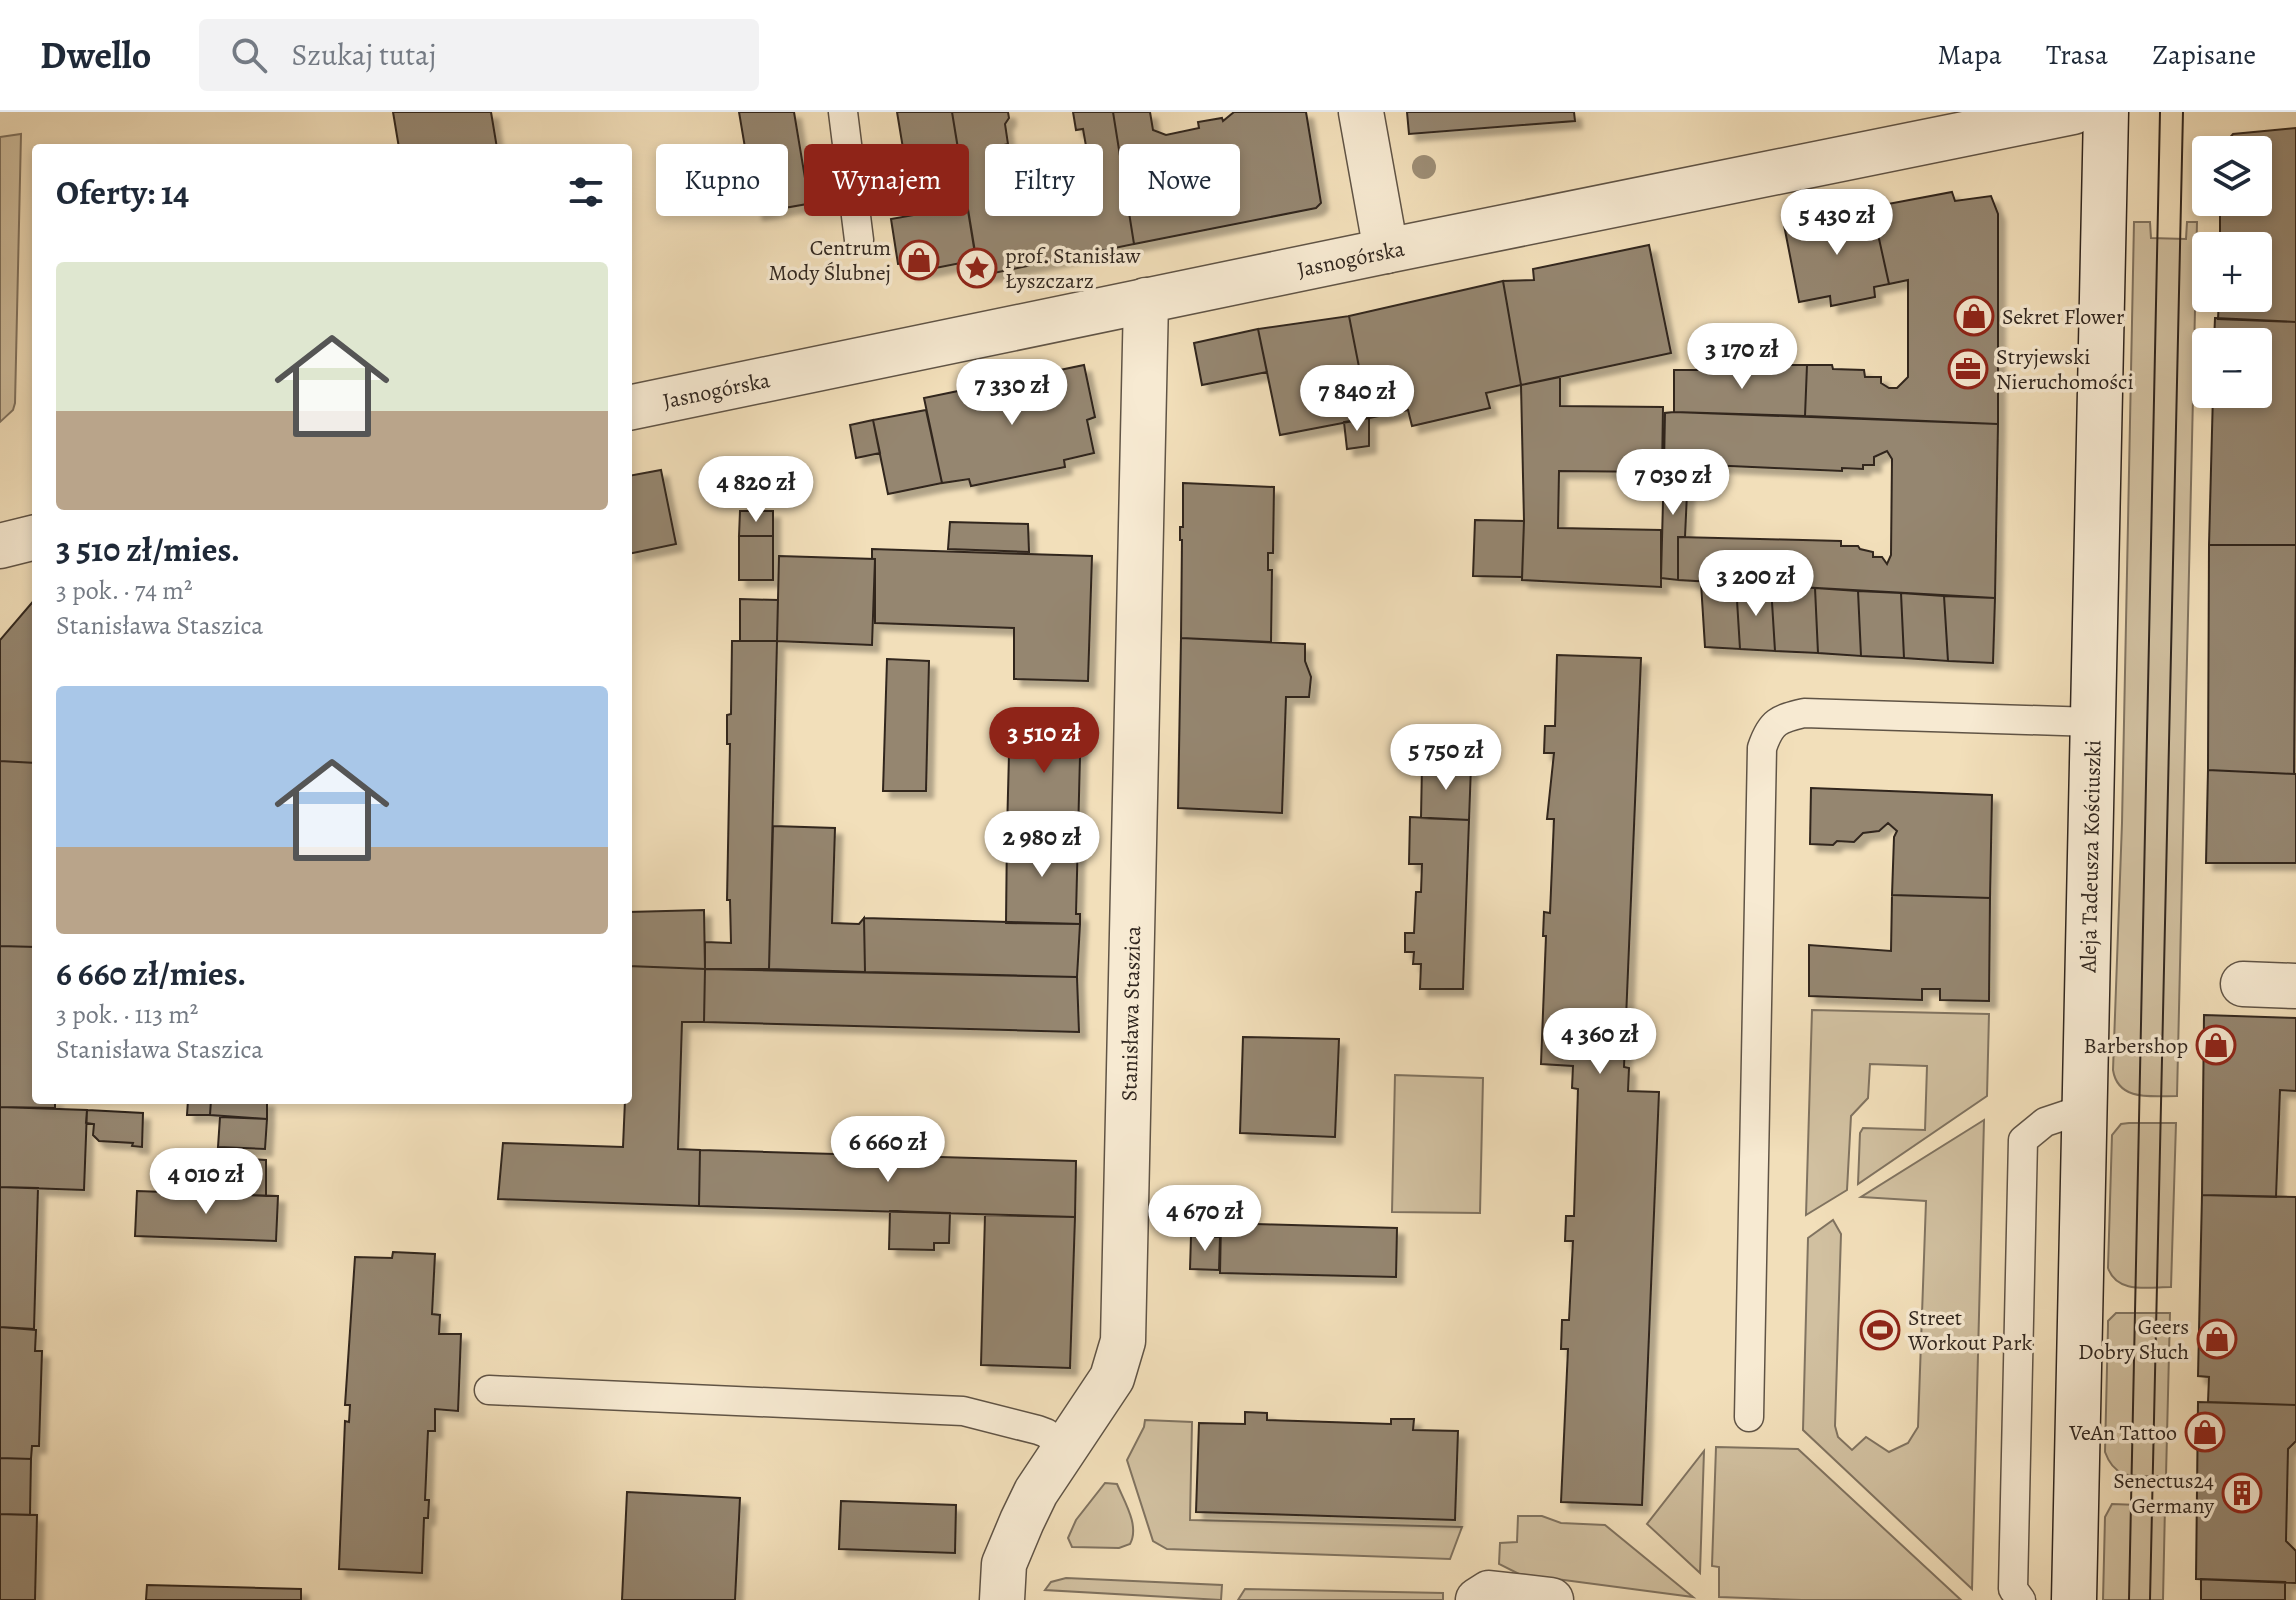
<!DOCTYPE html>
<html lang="pl">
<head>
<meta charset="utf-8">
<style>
	:root { --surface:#fff; --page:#f2f2f3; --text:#1f2937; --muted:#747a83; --line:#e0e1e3; --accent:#8f2418 }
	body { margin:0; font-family:Alegreya,serif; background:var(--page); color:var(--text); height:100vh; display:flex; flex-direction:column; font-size:30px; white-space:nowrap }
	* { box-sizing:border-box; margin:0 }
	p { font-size:26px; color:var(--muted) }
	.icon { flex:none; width:44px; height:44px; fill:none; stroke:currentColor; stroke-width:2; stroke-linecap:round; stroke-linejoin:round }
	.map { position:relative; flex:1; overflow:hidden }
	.sheet { position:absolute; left:32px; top:32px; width:600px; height:960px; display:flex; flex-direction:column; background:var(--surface); border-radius:8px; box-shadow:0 4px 12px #0003 }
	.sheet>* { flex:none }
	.banner { position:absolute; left:656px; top:32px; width:760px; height:72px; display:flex; gap:16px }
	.controls { position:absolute; left:2192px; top:24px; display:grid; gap:16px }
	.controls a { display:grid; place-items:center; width:80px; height:80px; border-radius:8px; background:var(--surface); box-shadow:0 4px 12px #0003; font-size:40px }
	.price { position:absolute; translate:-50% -68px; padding:0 18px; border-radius:28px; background:#fff; color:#222; font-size:26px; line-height:52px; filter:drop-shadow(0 2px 4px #0008) }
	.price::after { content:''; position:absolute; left:50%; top:48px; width:24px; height:18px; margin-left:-12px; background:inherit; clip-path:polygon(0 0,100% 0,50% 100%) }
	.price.active { background:var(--accent); color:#fff }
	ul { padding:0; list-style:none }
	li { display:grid; align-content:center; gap:16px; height:424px; padding:0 24px }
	li span { display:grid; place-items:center; height:248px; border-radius:8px; color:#555 }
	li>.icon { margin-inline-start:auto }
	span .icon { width:144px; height:144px; fill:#fffc; stroke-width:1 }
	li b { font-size:34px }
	h2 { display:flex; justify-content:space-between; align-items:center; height:96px; padding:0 24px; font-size:34px }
	.pill { padding:0 28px; border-radius:8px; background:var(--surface); box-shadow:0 4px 12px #0003; font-size:28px; line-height:72px }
	.pill.active { background:var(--accent); color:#fff }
	header { display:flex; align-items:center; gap:48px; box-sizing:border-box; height:112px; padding:0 40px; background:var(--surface); border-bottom:2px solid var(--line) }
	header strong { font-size:38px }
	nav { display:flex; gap:44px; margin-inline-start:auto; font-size:28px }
	.search { width:560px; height:72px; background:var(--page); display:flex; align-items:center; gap:20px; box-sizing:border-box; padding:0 28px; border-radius:8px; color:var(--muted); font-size:30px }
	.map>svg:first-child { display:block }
	.green { fill:#d1c0a0; stroke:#807360; stroke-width:2 }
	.building { fill:#958670; stroke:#30261f; stroke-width:2; filter:url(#shadow) }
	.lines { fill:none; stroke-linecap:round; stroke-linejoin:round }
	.lane-casing { stroke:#605446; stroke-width:31 }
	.street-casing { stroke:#605446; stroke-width:47 }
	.secondary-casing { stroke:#30261f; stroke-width:47 }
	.lane { stroke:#f7ead2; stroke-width:28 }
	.street { stroke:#f7ead2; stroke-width:44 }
	.secondary { stroke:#f7ead2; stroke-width:44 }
	.tram { stroke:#30261f; stroke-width:2 }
	.tree { fill:#9d8e76 }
	.labels { text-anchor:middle; stroke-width:7; stroke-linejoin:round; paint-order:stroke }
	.poi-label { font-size:22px; fill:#30261f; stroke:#f7ead2; text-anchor:end }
	.street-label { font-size:22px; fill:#30261f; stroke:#f7ead2 }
</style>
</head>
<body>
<header>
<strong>Dwello</strong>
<div class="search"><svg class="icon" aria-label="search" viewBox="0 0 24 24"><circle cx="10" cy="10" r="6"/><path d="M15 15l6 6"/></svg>Szukaj tutaj</div>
<nav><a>Mapa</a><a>Trasa</a><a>Zapisane</a></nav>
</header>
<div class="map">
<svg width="2296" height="1488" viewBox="0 0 2296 1488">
	<defs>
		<filter id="shadow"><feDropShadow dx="7" dy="7" stdDeviation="2" flood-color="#0004"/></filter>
	</defs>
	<rect width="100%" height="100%" fill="#f2dfba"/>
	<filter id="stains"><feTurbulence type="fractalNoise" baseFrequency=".0025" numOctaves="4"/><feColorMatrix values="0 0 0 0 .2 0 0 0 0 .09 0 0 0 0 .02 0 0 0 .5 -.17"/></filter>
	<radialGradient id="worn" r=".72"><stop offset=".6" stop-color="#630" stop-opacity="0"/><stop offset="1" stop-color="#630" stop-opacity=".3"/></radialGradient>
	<path class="green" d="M21,22L15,291L13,298L0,310V25Z
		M2134,110H2150L2151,126L2186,127L2187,110H2197L2177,984C2153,984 2118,990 2113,958L2122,711Z
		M1812,898L1989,902L1987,984L1858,1072L1860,1021L1863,1016L1925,1018L1927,954L1870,952L1868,986L1851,1004L1847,1078L1806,1103Z
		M1395,963L1483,966L1480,1101L1392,1100Z
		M1984,1008L1972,1477L1803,1318L1808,1126L1833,1108L1841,1122L1835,1314L1838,1325L1852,1338L1866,1325L1889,1340L1908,1331L1918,1315L1926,1089L1861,1085Z
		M2129,1011H2176L2171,1175C2148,1175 2117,1182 2108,1156L2112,1023L2121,1012Z
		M2116,1201H2170L2166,1364C2138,1363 2116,1371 2105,1340L2108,1214V1209Z
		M1145,1308L1192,1310L1190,1408L1462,1415L1450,1447L1167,1437L1153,1429L1127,1348L1144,1315Z
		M1716,1335L1798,1337L1961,1488H1802L1719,1485V1455L1712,1454Z
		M1704,1339L1700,1461L1647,1412Z
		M1105,1371L1117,1372C1124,1389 1140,1414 1130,1432L1119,1436L1072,1435L1068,1426L1076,1408Z
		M2112,1392L2165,1394L2163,1488H2103L2105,1405Z
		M1518,1404H1542L1561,1411L1605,1413L1693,1485L1519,1462L1499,1452L1500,1431L1517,1430Z
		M1066,1466L1222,1473L1221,1488L1045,1478L1051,1470Z
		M1245,1477L1443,1481V1488H1238Z"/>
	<path class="building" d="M393,0H491L497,36H399Z
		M739,0H794L809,90L807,92L756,101Z
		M897,0H952L976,148L910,161L909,151L898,152L891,107L914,103Z
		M952,0H1008L1009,6L1005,12L1008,32L1000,34L1004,55L1069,42L1068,38L1086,34L1083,17L1076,18L1073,0H1113L1134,132L979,164Z
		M1113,0H1150L1153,18L1166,23L1199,16L1198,10L1222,6L1223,9L1234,0H1306L1321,91L1316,96L1134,132Z
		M1407,0H1574L1575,9L1409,22Z
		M2296,16V210L2218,207L2219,186H2258V134H2220V90H2258V38L2221,36L2233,22Z
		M1952,80L1955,89L1991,84L1998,102V312L1805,304L1807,253H1832L1833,257L1864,258L1865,265H1881V271L1889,276H1897L1908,265V168L1889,172L1872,95Z
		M1872,95L1889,172L1874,175L1875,185L1831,194L1830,184L1799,190L1784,113Z
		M1649,133L1671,241L1521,273L1503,169L1534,168L1533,157Z
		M1503,169L1521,273L1486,281L1490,296L1412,314L1408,298L1369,306L1349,204Z
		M1349,204L1369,306L1280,323L1258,217Z
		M2215,206L2296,210V433H2209L2213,282H2258V230H2214Z
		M1258,217L1267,260L1202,273L1194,231Z
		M1084,253L1095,305L1087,308L1094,341L1064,348L1065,355L971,374L969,367L942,371L924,286Z
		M1769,253H1807L1805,304L1674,300V258H1769Z
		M1560,265V294L1663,295L1662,360L1559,359L1558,416L1661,418V475L1522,468L1524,409L1521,273Z
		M926,298L942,371L888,382L873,308Z
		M1674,300L1998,312L1995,486L1678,468V425L1841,429V434H1858L1860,437L1873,440V445H1882L1887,452L1891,443L1892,347L1887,339L1874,345V353H1863V357L1842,356V359L1664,351L1665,301Z
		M1369,306V334L1347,337L1344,310Z
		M873,308L880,341L856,346L850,313Z
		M1664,351H1685L1688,359L1685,425H1678V468L1661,466Z
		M661,358L676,432L628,442V364Z
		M1183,371L1274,375L1273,441H1268V458H1272L1271,530L1181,526L1182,428H1180V415H1183Z
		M740,399H773V424H739Z
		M1475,408L1524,409L1522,465L1473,464Z
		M950,410L1028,412L1029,440L948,437Z
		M739,424H773V468H739Z
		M2209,433H2296L2294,662L2208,658Z
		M872,437L1092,444L1088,569L1014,567V516L875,511V447H872Z
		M779,444L875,447L872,533L777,529Z
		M1701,471L1736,472L1740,537L1705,535Z
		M1736,472L1771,474L1775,539L1740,537Z
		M1771,474L1815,476L1818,541L1775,539Z
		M1815,476L1858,479L1861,544L1818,541Z
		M1858,479L1901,481L1904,546L1861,544Z
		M1901,481L1944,484L1948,549L1904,546Z
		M1944,484L1995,486L1993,551L1948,549Z
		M36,486V651L0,649V528Z
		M740,487L778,488L777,529H740Z
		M1181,526L1305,532V549L1311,565L1309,585H1286L1282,701L1178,696Z
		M732,529H777L769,857H705V830L731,831L730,788H727L730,632H727V603L731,602Z
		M1557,543L1641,546L1624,955L1629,956L1628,979L1659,980L1642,1393L1561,1390L1568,1237H1561L1562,1208H1569L1573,1129H1565L1566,1104H1574L1578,977L1572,976L1573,954L1541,952L1546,824H1543L1544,800L1550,801L1554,707H1547L1554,641H1544L1545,614H1555Z
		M887,547L929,549L926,679H883Z
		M1010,603L1081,605L1078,723L1007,720Z
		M0,649L36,651V835L0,834Z
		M1422,653L1471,654L1469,708L1421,706Z
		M2208,658L2296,662V751H2206Z
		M1811,676L1992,683L1990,786L1892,783L1894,725L1897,719L1888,711L1879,719L1863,721L1854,730L1837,729L1833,733L1810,732Z
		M1410,705L1469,708L1463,877H1420L1421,852H1413L1414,840H1405V821H1414L1416,780H1421L1422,752H1409Z
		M773,714L835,716L832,811L859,812L864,806L865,860L769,857Z
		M1007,720L1078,723L1076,802H1080V812L1006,811Z
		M1892,783L1990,786L1989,889L1940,888V877H1922V888L1809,884V833L1891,839Z
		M704,798L705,857L628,854V800Z
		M864,806L1080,812L1077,865L865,860Z
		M0,834L36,835V988H55V996L0,995Z
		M628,854L705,857L704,910H682L678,1037L700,1038L699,1094L498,1087L503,1031L623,1035L625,988H628Z
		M705,857L1077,865L1079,920L704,910Z
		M2204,903L2296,906V979L2280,978L2276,1085L2202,1083Z
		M1243,925L1339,927L1335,1025L1240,1021Z
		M188,988H211L210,1003H187Z
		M211,988H267V1007L210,1003Z
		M0,995L87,998L84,1078L0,1075Z
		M87,998L143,1001L142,1035L132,1034L133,1031L99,1029L93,1023L94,1012L86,1011Z
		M220,1005L267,1007L265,1037L218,1035Z
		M700,1038L1076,1049L1075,1105L699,1094Z
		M232,1046L266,1048V1084L187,1080L188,1052L226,1055Z
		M0,1075L38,1076L34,1217L0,1215Z
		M137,1079L278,1084L276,1129L135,1124Z
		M1169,1079L1214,1080L1213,1102L1169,1101Z
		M2202,1083L2296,1085V1293L2208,1290L2209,1265L2198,1264Z
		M890,1099L950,1101L949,1131H934V1138L889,1137Z
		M985,1103L1075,1105L1070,1256L981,1253Z
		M1221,1111L1397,1116L1396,1165L1220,1161Z
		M1191,1124L1220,1125L1219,1158L1190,1157Z
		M393,1140L435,1142L432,1202L440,1203L439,1222H461L458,1299L435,1297V1319H428L425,1388H429L428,1406H424L422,1461L339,1457L345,1309L349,1310L350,1293H345L355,1145L392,1146Z
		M0,1215L36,1218L35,1239H42L39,1334H32L31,1347L0,1346Z
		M2198,1290L2296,1293V1329L2288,1337L2286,1429L2296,1439V1471L2196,1467Z
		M1245,1300L1267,1301V1308L1391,1312V1307H1414L1413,1318L1458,1319L1455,1408L1196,1400L1199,1311L1245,1312Z
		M0,1346L31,1347L30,1403L0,1402Z
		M627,1380L740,1386L735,1488H622Z
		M841,1389L956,1393L955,1441L839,1437Z
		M0,1402L37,1403L35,1488H0Z
		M2201,1467L2285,1470V1488H2201Z
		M147,1473L301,1477V1488H146Z"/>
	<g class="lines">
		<defs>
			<path id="lane" d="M843,0L859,128
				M489,1278L963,1299L1038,1318L1046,1321L1067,1337
				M1749,1305L1762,636C1771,609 1779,607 1804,601L2093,610
				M2021,1488L2013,1477L2023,1028L2045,1010L2084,997"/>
			<g id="street">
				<path d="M1361,0L1386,139"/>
				<path id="s1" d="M628,296L1386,139L2073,0"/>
				<path d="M0,434L36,425"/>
				<path d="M2243,872L2296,874"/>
				<path id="s2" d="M1002,1488L1004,1452L1022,1409L1036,1380L1112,1266L1123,1229L1146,188"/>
				<path d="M1478,1488L1489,1481L1551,1488"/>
			</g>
			<g id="secondary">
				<path id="s3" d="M2074,1488L2106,0"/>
			</g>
		</defs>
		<use href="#lane" class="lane-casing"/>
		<use href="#street" class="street-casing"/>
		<use href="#secondary" class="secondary-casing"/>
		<use href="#lane" class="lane"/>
		<use href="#street" class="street"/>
		<use href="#secondary" class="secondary"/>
		<path class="tram" d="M2129,1488L2160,0
			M2150,1488L2183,0"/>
	</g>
	<circle class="tree" cx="1424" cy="55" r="12"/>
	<defs>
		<symbol id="shop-ring" viewBox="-11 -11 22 22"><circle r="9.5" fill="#f7ead2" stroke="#8f2418" stroke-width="1.5"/><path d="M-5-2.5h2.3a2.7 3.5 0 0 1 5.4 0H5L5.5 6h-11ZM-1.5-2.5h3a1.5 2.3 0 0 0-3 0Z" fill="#8f2418"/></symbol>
		<symbol id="sight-ring" viewBox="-11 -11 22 22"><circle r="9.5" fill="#f7ead2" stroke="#8f2418" stroke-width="1.5"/><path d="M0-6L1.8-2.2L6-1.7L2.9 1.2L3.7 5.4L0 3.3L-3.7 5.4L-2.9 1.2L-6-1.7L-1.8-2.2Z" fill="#8f2418"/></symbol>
		<symbol id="office-ring" viewBox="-11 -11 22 22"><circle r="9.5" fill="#f7ead2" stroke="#8f2418" stroke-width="1.5"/><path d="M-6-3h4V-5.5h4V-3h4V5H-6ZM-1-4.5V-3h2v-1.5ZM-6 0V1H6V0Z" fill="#8f2418"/></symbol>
		<symbol id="stadium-ring" viewBox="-11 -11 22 22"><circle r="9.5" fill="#f7ead2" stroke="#8f2418" stroke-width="1.5"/><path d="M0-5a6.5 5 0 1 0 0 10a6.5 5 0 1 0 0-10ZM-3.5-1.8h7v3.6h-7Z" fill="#8f2418"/></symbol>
		<symbol id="building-ring" viewBox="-11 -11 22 22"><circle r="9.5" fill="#f7ead2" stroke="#8f2418" stroke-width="1.5"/><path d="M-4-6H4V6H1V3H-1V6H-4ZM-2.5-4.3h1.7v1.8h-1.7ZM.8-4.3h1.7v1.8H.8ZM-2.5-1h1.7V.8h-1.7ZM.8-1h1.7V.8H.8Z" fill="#8f2418"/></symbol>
	</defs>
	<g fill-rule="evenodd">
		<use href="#shop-ring" x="897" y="126" width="44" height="44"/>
		<use href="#sight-ring" x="955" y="134" width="44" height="44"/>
		<use href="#shop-ring" x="1952" y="182" width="44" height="44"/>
		<use href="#office-ring" x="1946" y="235" width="44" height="44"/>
		<use href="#shop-ring" x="2194" y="911" width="44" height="44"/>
		<use href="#stadium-ring" x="1858" y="1196" width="44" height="44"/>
		<use href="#shop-ring" x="2195" y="1205" width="44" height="44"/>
		<use href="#shop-ring" x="2183" y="1298" width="44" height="44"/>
		<use href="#building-ring" x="2220" y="1359" width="44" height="44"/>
	</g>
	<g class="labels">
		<g class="poi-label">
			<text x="891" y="143">Centrum<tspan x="891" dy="25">Mody Ślubnej</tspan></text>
			<text x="1005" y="151" text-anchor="start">prof. Stanisław<tspan x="1005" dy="25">Łyszczarz</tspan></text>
			<text x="2002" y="212" text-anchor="start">Sekret Flower</text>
			<text x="1996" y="252" text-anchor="start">Stryjewski<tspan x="1996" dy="25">Nieruchomości</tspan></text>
			<text x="2188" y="941">Barbershop</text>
			<text x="1908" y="1213" text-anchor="start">Street<tspan x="1908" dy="25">Workout Park</tspan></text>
			<text x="2189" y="1222">Geers<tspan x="2189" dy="25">Dobry Słuch</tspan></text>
			<text x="2177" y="1328">VeAn Tattoo</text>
			<text x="2214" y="1376">Senectus24<tspan x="2214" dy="25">Germany</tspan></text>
		</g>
		<g class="street-label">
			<text dy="8" stroke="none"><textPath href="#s1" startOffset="738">Jasnogórska</textPath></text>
			<text dy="8" stroke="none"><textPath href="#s1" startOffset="90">Jasnogórska</textPath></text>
			<text dy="8" stroke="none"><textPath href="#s3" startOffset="744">Aleja Tadeusza Kościuszki</textPath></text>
			<text dy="8" stroke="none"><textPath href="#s2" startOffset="618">Stanisława Staszica</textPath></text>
		</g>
	</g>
	<rect width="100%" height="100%" filter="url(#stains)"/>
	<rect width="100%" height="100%" fill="url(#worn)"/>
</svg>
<div class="controls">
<a><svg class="icon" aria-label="layers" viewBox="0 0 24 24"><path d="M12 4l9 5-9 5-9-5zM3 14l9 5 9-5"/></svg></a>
<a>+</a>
<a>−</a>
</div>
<b class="price" style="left:1837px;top:145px">5 430 zł</b>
<b class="price" style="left:1742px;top:279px">3 170 zł</b>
<b class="price" style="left:1012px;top:315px">7 330 zł</b>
<b class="price" style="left:1357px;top:321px">7 840 zł</b>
<b class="price" style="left:1673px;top:405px">7 030 zł</b>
<b class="price" style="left:756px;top:412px">4 820 zł</b>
<b class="price" style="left:1756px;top:506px">3 200 zł</b>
<b class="price active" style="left:1044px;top:663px">3 510 zł</b>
<b class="price" style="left:1446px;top:680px">5 750 zł</b>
<b class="price" style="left:1042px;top:767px">2 980 zł</b>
<b class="price" style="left:1600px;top:964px">4 360 zł</b>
<b class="price" style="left:888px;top:1072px">6 660 zł</b>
<b class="price" style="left:206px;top:1104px">4 010 zł</b>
<b class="price" style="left:1205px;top:1141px">4 670 zł</b>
<div class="banner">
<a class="pill">Kupno</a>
<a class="pill active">Wynajem</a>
<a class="pill">Filtry</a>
<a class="pill">Nowe</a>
</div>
<section class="sheet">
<h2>Oferty: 14<svg class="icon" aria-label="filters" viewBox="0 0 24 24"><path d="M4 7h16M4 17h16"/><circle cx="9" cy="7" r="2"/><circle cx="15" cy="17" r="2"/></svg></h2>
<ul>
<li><span style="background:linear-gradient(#dfe7d0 60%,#b9a48a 0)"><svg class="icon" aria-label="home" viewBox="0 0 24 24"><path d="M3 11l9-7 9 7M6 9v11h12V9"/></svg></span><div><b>3 510 zł/mies.</b><p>3 pok. · 74 m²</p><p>Stanisława Staszica</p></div></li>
<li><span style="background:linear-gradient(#a9c7e8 65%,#b9a48a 0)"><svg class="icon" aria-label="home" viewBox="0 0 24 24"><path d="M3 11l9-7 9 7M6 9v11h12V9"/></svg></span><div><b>6 660 zł/mies.</b><p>3 pok. · 113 m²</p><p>Stanisława Staszica</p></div></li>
</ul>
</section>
</div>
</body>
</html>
